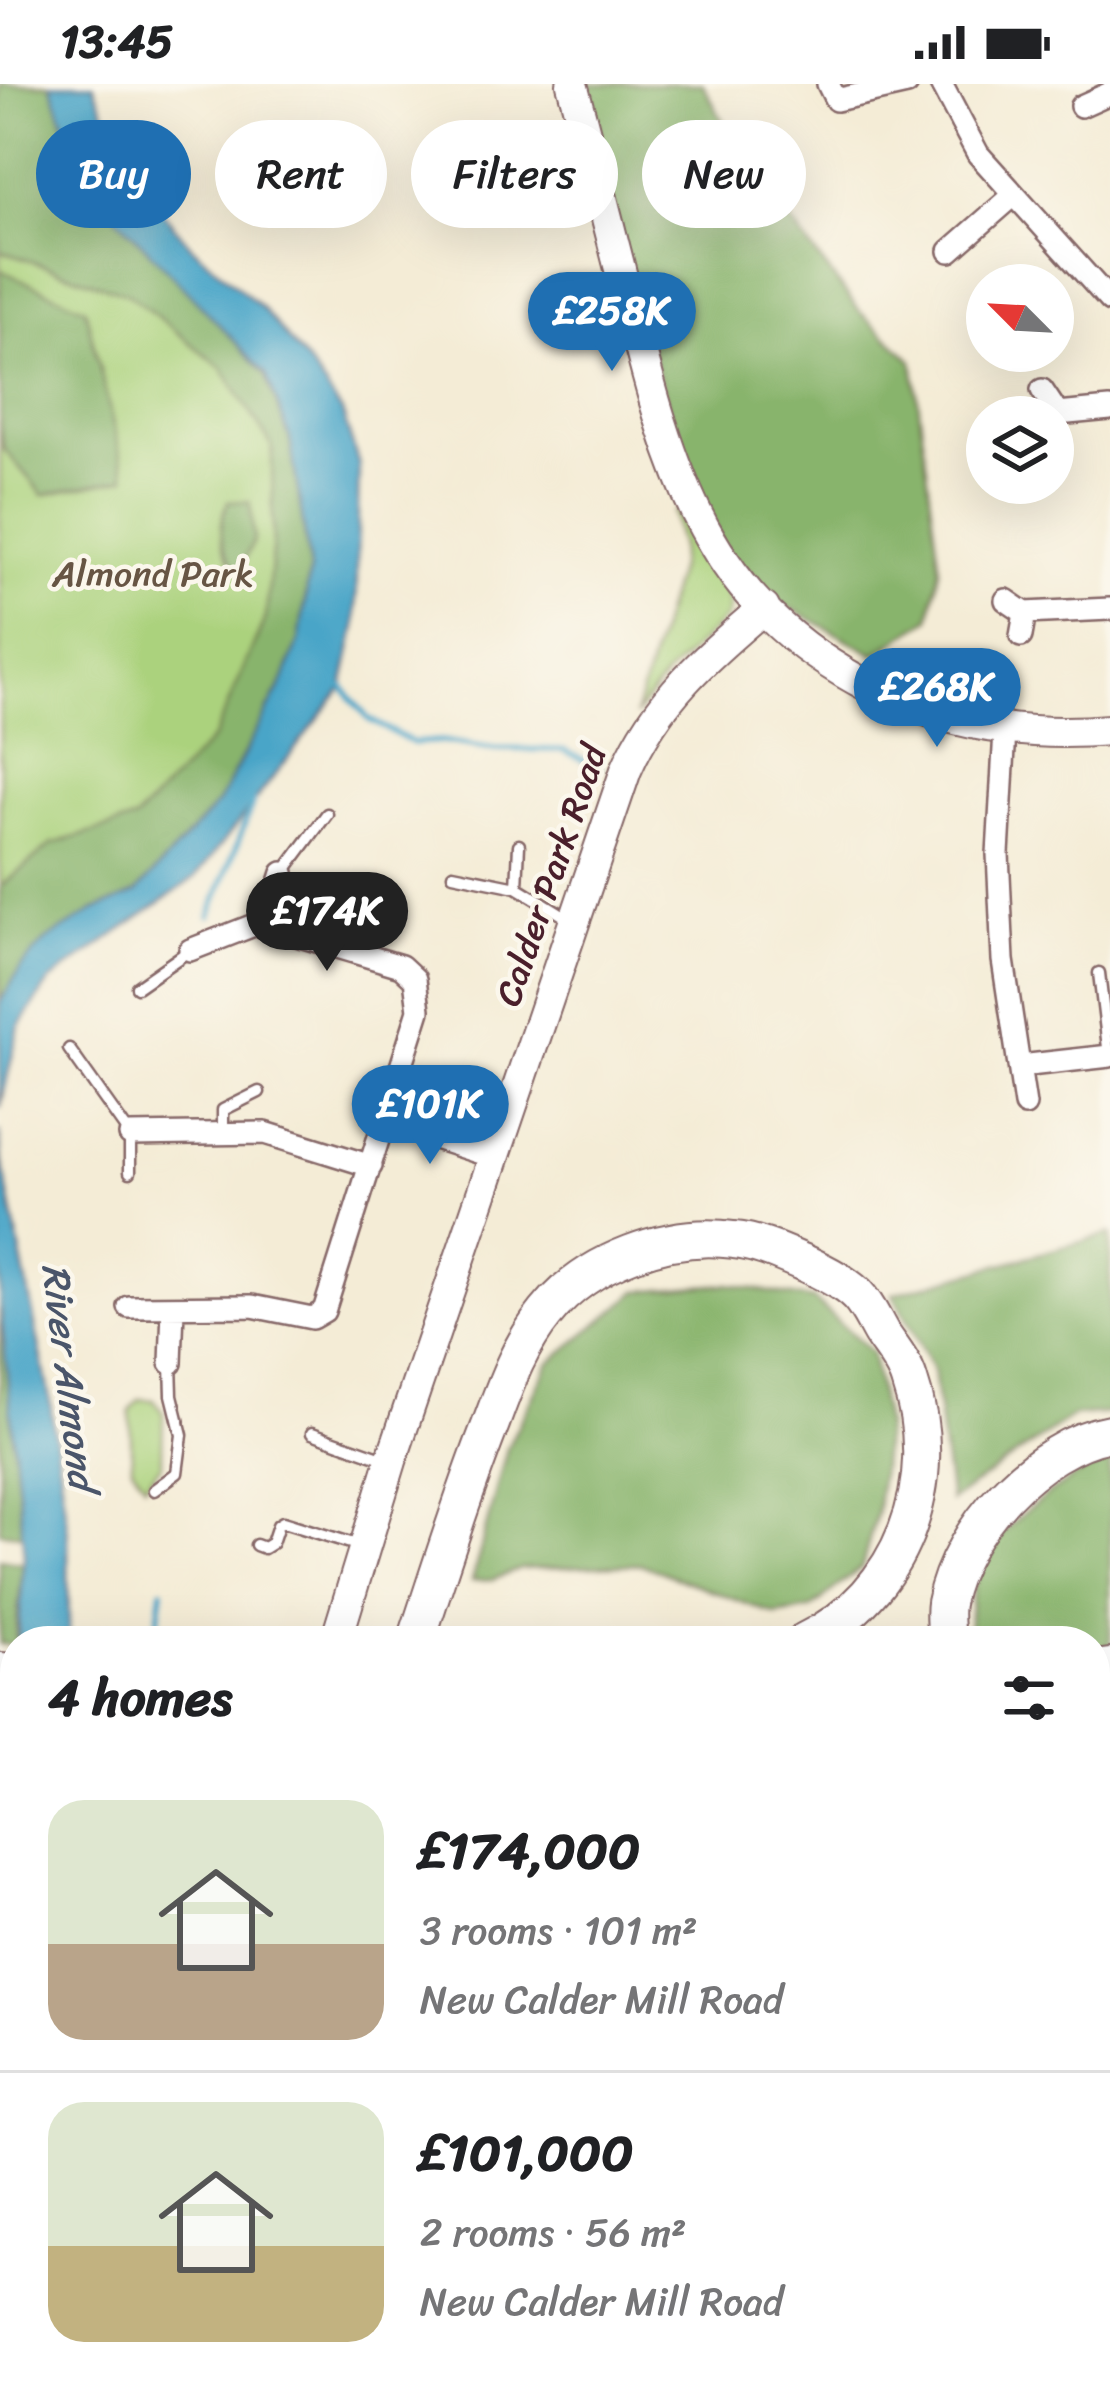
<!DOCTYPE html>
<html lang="en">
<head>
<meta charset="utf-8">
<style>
	:root { --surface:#fff; --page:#f2f2f2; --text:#202124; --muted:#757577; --line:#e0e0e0; --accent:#1f6fb2 }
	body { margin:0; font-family:Sriracha,sans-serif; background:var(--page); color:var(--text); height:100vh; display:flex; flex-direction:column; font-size:45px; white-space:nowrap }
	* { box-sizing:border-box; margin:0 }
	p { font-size:39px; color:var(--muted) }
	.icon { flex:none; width:66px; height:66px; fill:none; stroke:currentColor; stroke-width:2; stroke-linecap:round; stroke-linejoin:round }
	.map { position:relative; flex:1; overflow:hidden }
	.sheet { position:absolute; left:0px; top:1542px; width:1110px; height:768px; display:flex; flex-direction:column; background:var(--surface); border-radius:48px 48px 0 0; box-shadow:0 12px 48px #0002 }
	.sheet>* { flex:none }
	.banner { position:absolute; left:36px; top:36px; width:1038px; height:108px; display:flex; gap:24px }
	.needle { width:78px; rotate:294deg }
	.fabs { position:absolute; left:966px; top:180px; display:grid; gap:24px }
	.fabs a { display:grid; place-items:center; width:108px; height:108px; border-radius:50%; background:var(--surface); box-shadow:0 12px 48px #0002; font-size:60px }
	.price { position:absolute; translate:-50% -102px; padding:0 27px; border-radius:42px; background:var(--accent); color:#fff; font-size:39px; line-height:78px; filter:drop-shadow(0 3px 6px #0008) }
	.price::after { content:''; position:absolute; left:50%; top:72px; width:36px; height:27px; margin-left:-18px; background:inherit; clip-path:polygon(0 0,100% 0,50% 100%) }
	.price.selected { background:#222; color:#fff }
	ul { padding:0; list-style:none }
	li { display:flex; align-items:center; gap:36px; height:300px; padding:0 48px }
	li+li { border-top:3px solid var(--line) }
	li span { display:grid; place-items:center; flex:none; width:336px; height:240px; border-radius:36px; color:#555 }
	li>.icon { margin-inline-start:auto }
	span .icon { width:144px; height:144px; fill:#fffc; stroke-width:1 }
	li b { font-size:51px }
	h2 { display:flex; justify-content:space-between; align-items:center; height:144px; padding:0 48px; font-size:51px }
	.chip { padding:0 42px; border-radius:54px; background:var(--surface); box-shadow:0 12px 48px #0002; font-size:42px; line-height:108px }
	.chip.selected { background:var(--accent); color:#fff }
	.status { display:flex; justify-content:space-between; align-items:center; height:84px; padding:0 60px; background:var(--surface); direction:ltr }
	.status svg { height:33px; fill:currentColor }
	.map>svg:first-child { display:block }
	.built { fill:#f2d5bd }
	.green { fill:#abd27d; stroke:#7a7854; stroke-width:3 }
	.forest { fill:#88b46c; stroke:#696a4c; stroke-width:3 }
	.water { fill:#4aa5c8; stroke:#4a627a; stroke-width:3 }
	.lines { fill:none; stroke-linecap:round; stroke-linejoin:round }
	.stream { stroke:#4aa5c8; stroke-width:6 }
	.lane-casing { stroke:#866767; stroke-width:15 }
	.street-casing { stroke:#866767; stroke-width:26 }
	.secondary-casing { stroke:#866767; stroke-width:34 }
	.primary-casing { stroke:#866767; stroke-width:40 }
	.lane { stroke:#fff; stroke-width:10 }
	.street { stroke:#fff; stroke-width:21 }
	.secondary { stroke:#fff; stroke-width:30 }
	.primary { stroke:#fff; stroke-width:36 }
	.labels { text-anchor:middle; stroke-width:9; stroke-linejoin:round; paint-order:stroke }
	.park-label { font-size:36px; fill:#675544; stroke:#fbf7ec }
	.street-label { font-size:36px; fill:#4a1f2b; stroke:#fbf7ec }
	.water-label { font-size:39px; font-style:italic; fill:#4a556a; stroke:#fbf7ec }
</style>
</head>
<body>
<div class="status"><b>13:45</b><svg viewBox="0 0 49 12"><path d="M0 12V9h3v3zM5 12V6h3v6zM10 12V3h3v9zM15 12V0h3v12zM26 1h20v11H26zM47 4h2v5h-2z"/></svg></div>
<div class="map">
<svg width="1110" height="2310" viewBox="0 0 1110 2310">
	<rect width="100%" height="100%" fill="#fbf7ec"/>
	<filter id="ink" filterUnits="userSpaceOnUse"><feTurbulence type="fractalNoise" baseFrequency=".00833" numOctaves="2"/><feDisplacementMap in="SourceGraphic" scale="24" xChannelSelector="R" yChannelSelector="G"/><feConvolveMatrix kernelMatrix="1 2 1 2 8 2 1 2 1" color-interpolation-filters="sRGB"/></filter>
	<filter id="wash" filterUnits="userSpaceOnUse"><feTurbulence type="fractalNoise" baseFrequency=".004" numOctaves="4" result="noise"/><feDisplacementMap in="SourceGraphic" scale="48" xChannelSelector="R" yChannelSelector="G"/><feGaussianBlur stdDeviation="2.7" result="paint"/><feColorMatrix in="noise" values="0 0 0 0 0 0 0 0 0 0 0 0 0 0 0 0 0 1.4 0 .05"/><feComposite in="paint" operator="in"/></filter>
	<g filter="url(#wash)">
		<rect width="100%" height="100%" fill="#f4ecd6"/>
		<path class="built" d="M580,2295H877L878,2310H580Z"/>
		<path class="green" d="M0,0H51L65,42L265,290L310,485L218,719L136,809L0,918Z
			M677,426L726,507L730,521L727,533L666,592L635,632L678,483L680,465L674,428Z
			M139,1315L154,1316L163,1329L162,1380L145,1400L132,1383L130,1327Z"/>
		<path class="forest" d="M0,0H51L65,42L210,229L265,290L290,355L310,485L299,557L283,598L218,719L136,809L93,827L0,918V803L52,760L135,736L214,653L266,533L273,458L272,362L222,284L129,210L0,167Z
			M572,0H703L732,55L809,162L860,228L913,277L940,485L930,534L875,571L796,527L744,504L703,442Z
			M0,186L85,224L126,394L43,411L4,365L0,342Z
			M228,417L250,418L254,455L239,488C219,465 217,446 228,417Z
			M1110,1150V1329L1073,1332L950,1417L933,1288L893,1210Z
			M728,1200L814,1216L871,1268L885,1340L877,1426L862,1483L811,1525L776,1531L641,1480L520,1485L492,1496L472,1497L507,1364L548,1280L638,1207Z
			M0,1216L22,1450L0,1448Z
			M1110,1375V1562L1095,1565V1557H966C971,1534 970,1504 980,1482C998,1440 1069,1392 1110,1375Z
			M0,1475L23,1479L15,1561L0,1560Z
			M1110,1698V1764L1095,1780V1716Z
			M1110,1818V1943L1095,1961V1832Z
			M1095,2229L1108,2230L1101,2310H1055V2295H1095Z"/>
		<path class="water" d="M51,0H94L108,37L140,101L191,162L261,223L311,283L342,328L359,381L356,543L343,603L196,793L50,897L19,943L0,1025V918L22,882L48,855L93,827L136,809L218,719L283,598L299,557L310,485L290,355L266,290L116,132L65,42Z
			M0,1047L1,1070L49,1310L68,1448L69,1557H18L24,1471L0,1216Z
			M15,1596V1908L0,1879V1821Z
			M15,2189V2293L8,2310H0V2218Z"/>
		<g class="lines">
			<path class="stream" d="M343,603L368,635L413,659L441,657L494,665L563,666L600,684
				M210,832L253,718
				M155,1557L162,1506
				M101,2310L110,2295"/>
		</g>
	</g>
	<g filter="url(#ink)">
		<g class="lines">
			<defs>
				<path id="lane" d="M283,789L327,730
					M453,790L517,803L571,836
					M517,803L519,761
					M1099,889L1109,972
					M137,903L190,866
					M69,965L130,1051V1088
					M223,1049V1026L259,1008
					M312,1349L388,1376
					M154,1406L177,1389L182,1351L172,1311L171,1279
					M256,1461L264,1464L272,1459L278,1441L283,1438L360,1462"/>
				<path id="street" d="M828,0L836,16L907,0
					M941,0L978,70L1110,217
					M1081,22L1110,9
					M950,167L1014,111
					M1042,306L1058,330L1053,356
					M1058,330L1110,325
					M1006,516L1025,529L1021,552
					M1025,529L1110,525
					M1005,647L998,770L1003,876L1025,1021
					M266,842L283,789
					M1020,982L1110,972
					M385,1038L493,1073
					M130,1051L265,1049L371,1082
					M129,1223L252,1222L312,1234L324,1227L419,926L415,895L401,882L266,842L254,841L190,866
					M171,1279L173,1224
					M416,2295L419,2310
					M966,2295V2310"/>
				<path id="secondary" d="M572,0C592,73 610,147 629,220C671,388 706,520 872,604C949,642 1025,653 1110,646
					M336,1557L391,1377L626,686C656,616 707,572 764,524
					M0,1955L15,1954
					M321,2295L322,2310
					M1015,2295L1016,2310"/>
				<path id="primary" d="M416,1557C440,1485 462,1413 490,1342C505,1302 518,1263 546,1229C587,1177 668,1147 734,1156C757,1158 781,1169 802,1178C820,1186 843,1197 857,1211C867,1221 874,1237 881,1249C891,1264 904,1279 909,1296C944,1397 902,1511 805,1557
					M946,1557C945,1545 943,1531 945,1519C959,1446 1036,1362 1110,1349
					M1095,1585L1110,1583
					M0,1587L15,1588
					M0,1626L15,1627
					M1095,1629L1110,1626
					M1095,1804L1110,1792"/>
			</defs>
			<use href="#lane" class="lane-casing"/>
			<use href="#street" class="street-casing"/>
			<use href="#secondary" class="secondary-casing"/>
			<use href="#primary" class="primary-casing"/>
			<use href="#lane" class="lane"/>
			<use href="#street" class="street"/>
			<use href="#secondary" class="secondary"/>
			<use href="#primary" class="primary"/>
		</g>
	</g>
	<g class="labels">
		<g class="park-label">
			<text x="153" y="502">Almond Park</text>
		</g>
		<g class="street-label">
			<text transform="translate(550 791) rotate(-71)" y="13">Calder Park Road</text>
		</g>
		<g class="water-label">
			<text transform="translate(70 1292) rotate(83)" y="14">River Almond</text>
		</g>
	</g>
</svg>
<div class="fabs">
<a><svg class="needle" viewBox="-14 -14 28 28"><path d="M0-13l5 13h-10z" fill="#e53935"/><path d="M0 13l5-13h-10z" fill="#757577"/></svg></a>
<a><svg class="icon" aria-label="layers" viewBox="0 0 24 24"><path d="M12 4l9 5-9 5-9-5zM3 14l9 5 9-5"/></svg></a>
</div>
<b class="price" style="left:612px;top:290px">£258K</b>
<b class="price" style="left:937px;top:666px">£268K</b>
<b class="price selected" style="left:327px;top:890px">£174K</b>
<b class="price" style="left:430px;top:1083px">£101K</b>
<div class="banner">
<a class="chip selected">Buy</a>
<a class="chip">Rent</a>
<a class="chip">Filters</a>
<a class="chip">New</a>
</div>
<section class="sheet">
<h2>4 homes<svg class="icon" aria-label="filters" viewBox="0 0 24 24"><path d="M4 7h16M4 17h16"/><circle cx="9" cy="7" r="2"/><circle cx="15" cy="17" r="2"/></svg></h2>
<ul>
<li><span style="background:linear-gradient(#dfe7d0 60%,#b9a48a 0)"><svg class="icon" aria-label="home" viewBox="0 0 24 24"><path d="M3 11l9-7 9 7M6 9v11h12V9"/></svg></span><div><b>£174,000</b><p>3 rooms · 101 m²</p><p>New Calder Mill Road</p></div></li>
<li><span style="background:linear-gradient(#dfe7d0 60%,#c2b280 0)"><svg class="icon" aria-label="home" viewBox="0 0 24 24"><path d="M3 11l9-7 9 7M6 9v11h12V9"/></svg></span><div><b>£101,000</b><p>2 rooms · 56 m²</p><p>New Calder Mill Road</p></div></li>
</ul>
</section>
</div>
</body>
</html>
